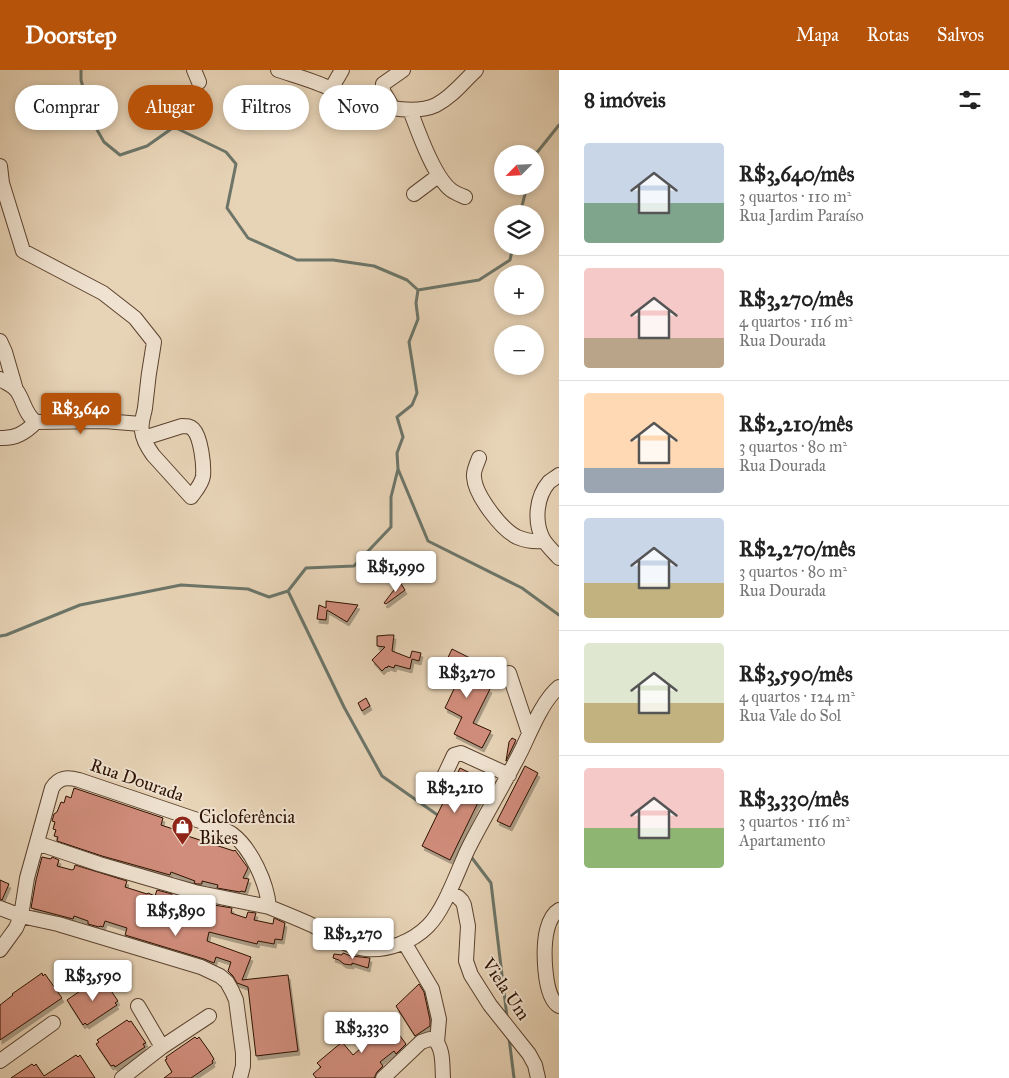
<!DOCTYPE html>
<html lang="pt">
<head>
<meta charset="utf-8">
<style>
	:root { --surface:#fff; --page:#f6f6f6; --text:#222; --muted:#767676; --line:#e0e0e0; --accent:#b45309 }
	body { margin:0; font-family:"IM FELL Great Primer",serif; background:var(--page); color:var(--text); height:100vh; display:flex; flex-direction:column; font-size:19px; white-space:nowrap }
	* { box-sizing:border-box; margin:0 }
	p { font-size:16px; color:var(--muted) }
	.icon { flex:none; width:28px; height:28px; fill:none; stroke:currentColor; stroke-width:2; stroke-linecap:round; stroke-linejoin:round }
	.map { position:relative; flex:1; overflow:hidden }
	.drawer { display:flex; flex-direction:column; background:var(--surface); width:450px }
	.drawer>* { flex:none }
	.banner { position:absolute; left:15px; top:15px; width:469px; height:45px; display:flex; gap:10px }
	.needle { width:32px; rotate:246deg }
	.fabs { position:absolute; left:494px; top:75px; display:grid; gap:10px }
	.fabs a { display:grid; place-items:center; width:50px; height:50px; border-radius:50%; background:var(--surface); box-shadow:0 2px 8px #0003; font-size:25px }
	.price { position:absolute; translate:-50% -42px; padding:0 11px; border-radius:5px; background:#fff; color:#222; font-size:16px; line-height:32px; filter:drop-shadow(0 1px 2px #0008) }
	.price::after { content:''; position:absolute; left:50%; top:30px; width:15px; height:11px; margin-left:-8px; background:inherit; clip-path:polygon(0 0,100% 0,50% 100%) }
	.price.selected { background:var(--accent); color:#fff }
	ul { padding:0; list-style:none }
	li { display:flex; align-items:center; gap:15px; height:125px; padding:0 25px }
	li+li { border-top:1px solid var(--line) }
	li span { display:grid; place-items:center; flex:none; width:140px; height:100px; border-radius:5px; color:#555 }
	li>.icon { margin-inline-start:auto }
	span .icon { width:60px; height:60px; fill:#fffc; stroke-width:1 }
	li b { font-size:21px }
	h2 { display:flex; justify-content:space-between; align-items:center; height:60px; padding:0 25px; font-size:21px }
	.pill { padding:0 18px; border-radius:22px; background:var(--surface); box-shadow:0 2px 8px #0003; font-size:18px; line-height:45px }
	.pill.selected { background:var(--accent); color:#fff }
	header { display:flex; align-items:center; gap:30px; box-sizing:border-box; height:70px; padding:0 25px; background:var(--accent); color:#fff }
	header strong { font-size:24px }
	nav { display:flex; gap:28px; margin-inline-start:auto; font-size:18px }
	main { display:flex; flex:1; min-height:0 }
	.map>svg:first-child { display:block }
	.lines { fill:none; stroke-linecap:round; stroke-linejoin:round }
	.stream { stroke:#6c7568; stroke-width:3 }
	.building { fill:#d18d7b; stroke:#2c1100; filter:url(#shadow) }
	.minor-casing { stroke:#5b422e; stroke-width:16 }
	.minor { stroke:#efe2d0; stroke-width:14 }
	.labels { text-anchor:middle; stroke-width:4; stroke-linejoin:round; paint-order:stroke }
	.street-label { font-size:18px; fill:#2c1100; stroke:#efe2d0 }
	.poi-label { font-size:18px; fill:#2c1100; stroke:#efe2d0; text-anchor:start }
</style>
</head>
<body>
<header>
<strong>Doorstep</strong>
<nav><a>Mapa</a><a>Rotas</a><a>Salvos</a></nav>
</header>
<main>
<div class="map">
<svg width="559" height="1008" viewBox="0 0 559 1008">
	<defs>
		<filter id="shadow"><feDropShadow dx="2" dy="4" stdDeviation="0" flood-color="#0004"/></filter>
	</defs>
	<rect width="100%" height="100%" fill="#e7d3b6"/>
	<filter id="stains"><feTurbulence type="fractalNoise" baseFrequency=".004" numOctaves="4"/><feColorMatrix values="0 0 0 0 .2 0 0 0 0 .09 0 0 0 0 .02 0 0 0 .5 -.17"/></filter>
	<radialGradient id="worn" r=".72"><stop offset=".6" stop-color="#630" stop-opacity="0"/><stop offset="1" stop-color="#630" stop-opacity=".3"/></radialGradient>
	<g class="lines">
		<path class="stream" d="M81,0V10L92,51L104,72L120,85L147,76L174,57L226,82L236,94L227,138L248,168L297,190H333L374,196L407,210L418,220L416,233L418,249L409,272L417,323L412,335L397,347L403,367L397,383L398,399L391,427V457L354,496L306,498L288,521
			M535,85L559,55
			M520,144L527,116
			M418,220L479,210L510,190L513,176
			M398,399L428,471L522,518L559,545
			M288,521L344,637L382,706L439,746
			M0,566L6,565L80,535L181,515L248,519L269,527L288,521
			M469,784L491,813L507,947
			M509,968L514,1008"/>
	</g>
	<path class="building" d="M400,512L405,520L386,534L384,533Z
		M326,531L358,535L347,552L327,540L326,550L317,549L319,535L326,538Z
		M389,565H394L392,581L410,588L412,581L421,583L419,591L412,589L410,599L395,595L394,598L388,596L387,598L386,597L382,601L372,590L385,577L377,576V566Z
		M452,579L480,593L472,610L490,619L473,653L491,661L482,678L454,664L462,647L445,638L461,604L444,596Z
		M366,628L370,636L362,641L358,633Z
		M512,668L516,670L506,691L509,672Z
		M525,696L538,703L510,757L497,751Z
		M460,698L488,712L450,790L422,776Z
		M74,718L163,748L161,755L176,760L175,762L234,781L235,780L248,798L243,808L249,809L245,822L241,821L240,822L217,818L218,815L202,811V814H197L194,813L195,811L171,802L170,805L102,786L57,771L58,767L54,766L56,760L53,759L55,752L52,751L54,744L57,742L61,732L64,733L66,726L71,728Z
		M42,787L51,789L52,787L59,790L57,796L72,800L74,799L75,795L127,811L125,817L147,824L148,823L155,826L157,820L172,824L169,832L212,841L214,835L232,838L231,843L246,848L248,842L256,843L254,850L273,854L274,848L285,853L282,870L275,869L274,874L258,871L257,874L209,862L207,871L251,887L242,910L288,905L298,981L256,986L248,917L237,913L233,906L228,901L231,892L216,887L214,893L204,889L125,865L127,858L105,851L103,857L100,856L99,857L88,854V851L74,846L73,849L31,838L36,810Z
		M0,810L9,814L2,830L0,829Z
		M343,883L351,886L370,888L368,898L352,893V895L344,894L339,890L333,888L334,884L342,885Z
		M42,903L43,906L45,904L62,928L0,970V935L13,925L12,924Z
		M99,908L100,911L103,909L118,931L115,933L117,935L87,955L85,953L83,955L67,930Z
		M419,914L424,922L430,950V956L415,966L396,936Z
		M386,947L406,974L396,984L394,981L380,992L383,996L377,1002L374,1008H316L313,1004L321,997L317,993L342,972L353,985L366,974L354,959L362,953L369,962Z
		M127,950L129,952L131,951L146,973L143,974L145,977L115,997L114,995L111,996L96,974L99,972L97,970Z
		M195,967L197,969L199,967L209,981L214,989L212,991L213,993L191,1008H164L172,1002L165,990L167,989L166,987Z
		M76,985L78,987L80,985L95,1008H11L32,994L34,996L36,994L44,1006Z"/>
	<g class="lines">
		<defs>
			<path id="minor" d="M194,0L199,12
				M278,0C293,5 308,9 322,15C330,18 338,23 346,26C369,35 413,46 436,35C452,27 463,12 476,0
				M331,19L342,0
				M393,38L383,21V14L403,0
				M410,40C418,61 434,107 451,120C455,123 460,125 465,127
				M0,96L2,113L23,181L103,223L135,248L154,272C150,294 147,316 145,338C144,345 140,353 142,361C143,370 148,378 153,385L191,427C196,420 202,414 203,406C204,395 201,367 193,359C190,356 187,356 182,356L144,368
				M414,124L438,106
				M0,271L5,282L16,320
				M0,309C6,313 13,315 17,321C24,331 25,345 36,352L104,351L141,354
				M0,368C15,369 25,363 36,352
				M479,388C477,394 473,401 474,407C475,425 501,459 517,467C526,471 534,472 544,471
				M559,405C556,407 552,410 549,412C536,427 534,452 543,469C547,476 554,482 559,488
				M509,603L529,663
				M438,719L454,685L461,683L509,705
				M37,773L99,794L195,822L269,837
				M449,822L458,827L462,831L464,835L468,856L466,891L471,905L490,935L529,984L535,995L538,1008
				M0,838L21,846L58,854L201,897L220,906L227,912L232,921L236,930L243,983V996L240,1008
				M559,840C552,844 549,852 547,860C543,877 543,927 559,936
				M404,872L432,919L439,949L437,972
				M0,880L16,858L21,846L27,808L52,718C59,707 67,707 79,710L218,757C222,759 228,761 232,764C251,778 267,813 269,837C284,843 299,849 314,856C330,865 347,877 366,879C388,881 412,872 428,856C445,839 457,802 468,779C485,745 505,713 522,679C531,660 543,630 559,617
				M138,936L162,977
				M0,991L53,953
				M122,1008L162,977L209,946
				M383,1008L421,972L430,969H434C444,979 442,995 443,1008"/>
		</defs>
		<use href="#minor" class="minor-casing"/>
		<use href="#minor" class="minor"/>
	</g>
	<defs>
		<symbol id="shop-pin" viewBox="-11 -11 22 30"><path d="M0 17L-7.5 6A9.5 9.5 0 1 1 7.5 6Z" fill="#8f2418" stroke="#efe2d0"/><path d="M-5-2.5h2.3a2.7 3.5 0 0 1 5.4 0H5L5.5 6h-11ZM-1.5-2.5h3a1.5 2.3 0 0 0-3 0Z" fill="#fff"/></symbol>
	</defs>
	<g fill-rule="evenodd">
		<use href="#shop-pin" x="170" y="744" width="25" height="34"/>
	</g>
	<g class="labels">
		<g class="street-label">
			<text transform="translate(137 710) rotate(19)" y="6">Rua Dourada</text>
			<text transform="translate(506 919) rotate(56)" y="6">Viela Um</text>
		</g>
		<g class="poi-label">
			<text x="199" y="753">Cicloferência<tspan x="199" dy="21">Bikes</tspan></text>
		</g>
	</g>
	<rect width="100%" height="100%" filter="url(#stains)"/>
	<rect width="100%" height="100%" fill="url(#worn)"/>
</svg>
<div class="fabs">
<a><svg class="needle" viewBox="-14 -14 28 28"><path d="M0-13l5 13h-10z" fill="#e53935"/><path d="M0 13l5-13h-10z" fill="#767676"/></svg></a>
<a><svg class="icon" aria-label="layers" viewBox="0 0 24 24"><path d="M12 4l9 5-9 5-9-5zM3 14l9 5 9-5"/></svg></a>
<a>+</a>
<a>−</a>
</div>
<b class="price selected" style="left:81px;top:365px">R$3,640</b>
<b class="price" style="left:396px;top:523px">R$1,990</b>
<b class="price" style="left:467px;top:629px">R$3,270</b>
<b class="price" style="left:455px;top:744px">R$2,210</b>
<b class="price" style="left:176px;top:867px">R$5,890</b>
<b class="price" style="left:353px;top:890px">R$2,270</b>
<b class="price" style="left:93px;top:932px">R$3,590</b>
<b class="price" style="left:362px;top:984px">R$3,330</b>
<div class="banner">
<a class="pill">Comprar</a>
<a class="pill selected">Alugar</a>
<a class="pill">Filtros</a>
<a class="pill">Novo</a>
</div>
</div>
<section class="drawer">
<h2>8 imóveis<svg class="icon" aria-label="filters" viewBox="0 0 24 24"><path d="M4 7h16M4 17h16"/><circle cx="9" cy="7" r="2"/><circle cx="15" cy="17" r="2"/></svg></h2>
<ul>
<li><span style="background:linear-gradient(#c9d6e8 60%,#7fa58c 0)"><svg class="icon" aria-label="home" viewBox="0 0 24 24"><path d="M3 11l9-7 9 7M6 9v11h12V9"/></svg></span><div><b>R$3,640/mês</b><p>3 quartos · 110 m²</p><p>Rua Jardim Paraíso</p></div></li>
<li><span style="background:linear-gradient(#f6c9c9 70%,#b9a48a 0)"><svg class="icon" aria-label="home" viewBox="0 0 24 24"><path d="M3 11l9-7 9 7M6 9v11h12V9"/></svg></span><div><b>R$3,270/mês</b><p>4 quartos · 116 m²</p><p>Rua Dourada</p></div></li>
<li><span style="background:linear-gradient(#ffd9b3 75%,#9aa5b1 0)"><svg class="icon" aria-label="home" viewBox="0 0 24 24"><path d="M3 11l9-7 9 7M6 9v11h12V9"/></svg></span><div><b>R$2,210/mês</b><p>3 quartos · 80 m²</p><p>Rua Dourada</p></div></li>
<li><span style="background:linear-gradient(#c9d6e8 65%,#c2b280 0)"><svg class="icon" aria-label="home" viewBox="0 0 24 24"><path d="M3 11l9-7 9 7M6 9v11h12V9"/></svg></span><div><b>R$2,270/mês</b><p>3 quartos · 80 m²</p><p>Rua Dourada</p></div></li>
<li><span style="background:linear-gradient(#dfe7d0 60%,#c2b280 0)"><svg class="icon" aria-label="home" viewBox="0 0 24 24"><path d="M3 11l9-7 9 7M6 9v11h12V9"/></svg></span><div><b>R$3,590/mês</b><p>4 quartos · 124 m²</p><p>Rua Vale do Sol</p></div></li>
<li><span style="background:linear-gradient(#f6c9c9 60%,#8fb573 0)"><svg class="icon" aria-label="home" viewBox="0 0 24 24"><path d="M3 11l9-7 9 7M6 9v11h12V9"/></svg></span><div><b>R$3,330/mês</b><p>3 quartos · 116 m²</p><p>Apartamento</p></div></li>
</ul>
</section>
</main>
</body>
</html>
